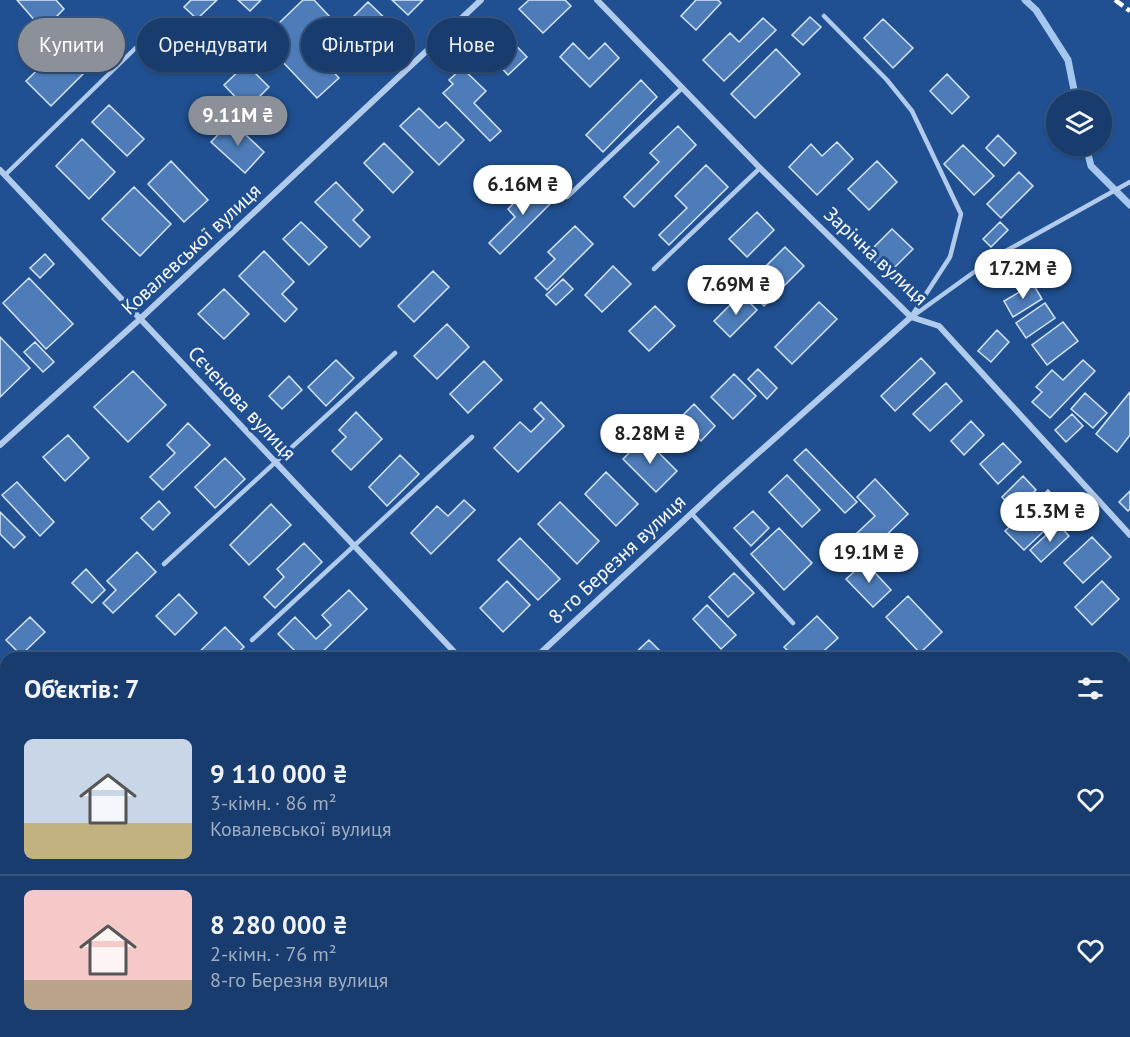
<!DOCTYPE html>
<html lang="uk">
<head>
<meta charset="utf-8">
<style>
	:root { --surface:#183c6d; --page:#214372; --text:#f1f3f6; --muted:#9fadc2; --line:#365680; --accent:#8c9099 }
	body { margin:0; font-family:"PT Sans",sans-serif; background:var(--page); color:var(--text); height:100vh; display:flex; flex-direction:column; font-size:22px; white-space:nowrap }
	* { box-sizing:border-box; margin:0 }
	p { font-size:20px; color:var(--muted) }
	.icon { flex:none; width:33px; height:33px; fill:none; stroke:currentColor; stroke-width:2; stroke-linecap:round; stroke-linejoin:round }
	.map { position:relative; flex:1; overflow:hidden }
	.panel { position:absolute; left:0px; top:652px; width:1131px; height:386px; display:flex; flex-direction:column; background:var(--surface); border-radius:18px 18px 0 0; box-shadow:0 2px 4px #0004,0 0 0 2px var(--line) }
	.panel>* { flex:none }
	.guide { position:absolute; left:18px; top:18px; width:600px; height:54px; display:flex; gap:12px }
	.fabs { position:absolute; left:1046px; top:90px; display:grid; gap:12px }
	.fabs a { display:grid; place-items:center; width:66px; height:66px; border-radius:50%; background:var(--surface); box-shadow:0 2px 4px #0004,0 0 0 2px var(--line); font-size:30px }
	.price { position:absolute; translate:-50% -51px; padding:0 14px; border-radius:21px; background:#fff; color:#222; font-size:20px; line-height:39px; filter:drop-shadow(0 2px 3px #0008) }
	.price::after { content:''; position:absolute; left:50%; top:36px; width:18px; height:14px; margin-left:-9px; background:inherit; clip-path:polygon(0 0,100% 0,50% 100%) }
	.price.selected { background:var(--accent); color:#fff }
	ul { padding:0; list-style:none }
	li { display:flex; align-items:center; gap:18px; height:150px; padding:0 24px }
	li+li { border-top:2px solid var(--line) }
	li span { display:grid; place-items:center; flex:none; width:168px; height:120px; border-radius:9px; color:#555 }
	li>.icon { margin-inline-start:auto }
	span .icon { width:72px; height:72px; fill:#fffc; stroke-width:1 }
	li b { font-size:26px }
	h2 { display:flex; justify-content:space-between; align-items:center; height:72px; padding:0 24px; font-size:26px }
	.pill { padding:0 21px; border-radius:27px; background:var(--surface); box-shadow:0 2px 4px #0004,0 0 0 2px var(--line); font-size:21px; line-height:54px }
	.pill.selected { background:var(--accent); color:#fff }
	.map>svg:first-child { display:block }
	.green { fill:#346aae }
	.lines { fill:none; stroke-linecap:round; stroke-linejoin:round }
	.stream { stroke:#a5c6ee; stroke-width:7 }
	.building { fill:#4d7cb9; stroke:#d6e6f9; stroke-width:1.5 }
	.lane { stroke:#b1cbed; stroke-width:4.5 }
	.street { stroke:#b1cbed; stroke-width:6 }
	.rail { stroke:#fff; stroke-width:4.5; stroke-dasharray:10 4.5; stroke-linecap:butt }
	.labels { text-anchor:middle; stroke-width:6; stroke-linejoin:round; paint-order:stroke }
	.street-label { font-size:20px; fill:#fff; stroke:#205091 }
</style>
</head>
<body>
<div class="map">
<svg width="1130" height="1037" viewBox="0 0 1130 1037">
	<rect width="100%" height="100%" fill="#205091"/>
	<path class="green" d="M154,1032H713L708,1037H148Z"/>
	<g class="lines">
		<path class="stream" d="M1025,0L1036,10L1068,60L1076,100
			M1086,146L1091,166L1130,205"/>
	</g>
	<path class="building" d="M17,0H56L64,9L43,30Z
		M191,0H217L197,19L184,7Z
		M238,0H261L250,11Z
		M303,0H314L330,17L304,41L339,78L317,98L279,58L270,67L252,49Z
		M392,0H423L408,15Z
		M529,0H565L571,6L543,33L519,9Z
		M696,0H718L721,3L696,30L681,16Z
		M368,2L393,26L364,57L338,32Z
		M810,17L821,27L803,45L792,35Z
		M763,18L776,30L724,81L703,60L730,33L739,42Z
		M883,19L913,48L893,68L864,38Z
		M502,31L527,57L508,75L483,48Z
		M573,43L589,59L605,43L619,58L590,87L560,57Z
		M63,45L87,70L51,106L26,81Z
		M776,49L800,74L755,118L731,94Z
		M246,64L269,87L247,109L224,85Z
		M462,68L486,91L474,103L501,131L490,141L443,93L453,84L449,80Z
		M947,74L969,97L952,114L930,91Z
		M641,80L657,97L603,152L586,135Z
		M109,105L144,139L127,156L92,122Z
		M419,108L439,128L446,122L464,140L439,165L400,126Z
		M231,121L264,152L245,173L211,142Z
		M678,126L696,145L634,207L624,197L659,162L650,153Z
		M998,135L1016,153L1004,166L986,148Z
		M82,139L115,172L89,199L56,166Z
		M837,142L853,159L817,195L789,167L811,144L822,156Z
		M384,143L413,172L393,193L364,163Z
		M963,145L994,176L974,195L944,164Z
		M171,161L208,200L184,222L148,184Z
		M877,161L897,182L869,210L848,189Z
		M706,165L728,187L669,245L659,235L687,208L675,196Z
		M1019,172L1033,186L1001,218L987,204Z
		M536,181L554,200L500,254L489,243L515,217L508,209Z
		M336,182L363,210L353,220L370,237L360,247L315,202Z
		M134,187L171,224L140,256L102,219Z
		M757,212L774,230L747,257L729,239Z
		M301,222L327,247L309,265L283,239Z
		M1000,222L1008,230L991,247L983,239Z
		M575,226L593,244L547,290L535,278L555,259L548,252Z
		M892,229L913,249L887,275L867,254Z
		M785,247L804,266L764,306L745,287Z
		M264,251L294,282L282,294L297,309L285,322L239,276Z
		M45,254L54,264L40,278L30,268Z
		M613,266L631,284L602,312L585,295Z
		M433,271L449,287L414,322L398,306Z
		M29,278L73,324L46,349L3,303Z
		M563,279L573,289L556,305L546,295Z
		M1033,284L1042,299L1013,317L1004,301Z
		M224,289L249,314L224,339L198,314Z
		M741,294L757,310L730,337L714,321Z
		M819,302L837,319L792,364L775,347Z
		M1045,303L1055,318L1026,338L1016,323Z
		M655,306L675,326L649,351L629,331Z
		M1063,322L1078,341L1047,365L1032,345Z
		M447,324L469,347L437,379L414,356Z
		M997,330L1009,342L991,362L978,351Z
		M0,337L30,368L0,397Z
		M35,342L54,362L43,372L24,352Z
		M921,358L935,373L895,411L881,396Z
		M336,360L354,378L326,406L308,387Z
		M1083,360L1095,371L1050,418L1032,402L1042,392L1036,387L1052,370L1063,380Z
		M484,361L502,380L468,413L450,394Z
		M758,369L777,388L767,399L748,379Z
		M133,371L166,405L128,442L94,407Z
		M734,374L756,396L733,419L711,397Z
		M289,376L302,390L282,409L269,396Z
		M946,383L962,401L930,431L913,414Z
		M1130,392V435L1117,452L1096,434Z
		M1085,393L1107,413L1093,428L1071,409Z
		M541,402L564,426L518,472L494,448L520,422L531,432L544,419L534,409Z
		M694,404L715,426L701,441L679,419Z
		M356,412L382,439L351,470L332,451L346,437L339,430Z
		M1072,414L1083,426L1066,442L1055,430Z
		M971,421L984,435L964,455L951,441Z
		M188,423L210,445L163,490L150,477L175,453L167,445Z
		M68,435L89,458L65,481L43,457Z
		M644,438L677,471L656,492L623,459Z
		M1003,443L1021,462L998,484L980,464Z
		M806,449L857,502L845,513L794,460Z
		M400,455L419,474L387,506L369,487Z
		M225,458L245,479L215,508L195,487Z
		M606,472L638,504L616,526L585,494Z
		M787,475L820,510L802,527L769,492Z
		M1023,476L1036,490L1014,510L1002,497Z
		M875,479L908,514L872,549L857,533L875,516L857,497Z
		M17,482L54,522L40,536L2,495Z
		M1048,490L1066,510L1024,550L1005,531Z
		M1130,491V509L1128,511L1119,502Z
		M464,500L475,510L431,554L411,533L437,506L448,516Z
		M159,501L170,513L153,530L141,518Z
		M560,502L599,541L577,564L538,524Z
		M271,504L291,525L249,565L230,545Z
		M753,511L769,528L751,546L734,528Z
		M0,512L25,537L14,548L0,534Z
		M1058,524L1069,536L1041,562L1030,550Z
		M779,528L812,563L784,590L751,554Z
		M1092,537L1111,557L1083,583L1064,563Z
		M520,538L560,579L538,600L498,560Z
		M304,543L322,562L275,608L264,597L284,577L277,569Z
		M137,552L156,572L113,613L103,603L116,590L107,581Z
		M865,562L891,590L873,607L846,579Z
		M86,569L105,590L92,603L72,583Z
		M734,573L754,593L728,617L709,597Z
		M507,581L530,605L503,632L480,608Z
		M1102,581L1119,599L1092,625L1075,607Z
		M349,590L367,609L316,658H302L278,634L295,617L316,639L331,625L322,615Z
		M179,594L197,613L175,635L156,616Z
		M908,596L942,632L920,653L886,617Z
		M707,605L736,635L721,649L693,619Z
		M817,616L838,638L816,658H795L784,647Z
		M30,617L45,632L21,655L6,640Z
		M225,627L244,647L232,658H193Z
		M649,640L667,658H635L632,656Z
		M6,680V705L0,699V685Z
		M1125,758L1130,759V787L1125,786Z
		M1125,816L1130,817V852L1125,851Z
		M0,834L6,840V860L0,866Z
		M825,1032H856L850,1037H829Z"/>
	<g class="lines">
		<path class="lane" d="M824,16L887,80L912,111L961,214L950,257L911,317
			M5,175L148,36
			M567,197L682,88
			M654,269L760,168
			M913,316L995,257L1130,182
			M691,513L793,623
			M164,564L395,353
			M252,640L472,437
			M0,876L6,871"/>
		<path class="street" d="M597,0L760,168L911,317L939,326L1130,535
			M0,170L460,658
			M0,445L140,319L481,0
			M535,658L720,487L911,317
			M0,939L6,946
			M1125,991L1130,969
			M86,1032L90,1037
			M812,1032L817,1037
			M128,1037L133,1032
			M651,1037L657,1032
			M1115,1037L1116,1032"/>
		<path class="rail" d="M1115,0L1130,11"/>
	</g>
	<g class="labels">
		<g class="street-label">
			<text transform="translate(191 249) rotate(-43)" y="7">Ковалевської вулиця</text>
			<text transform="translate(876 256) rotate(43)" y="7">Зарічна вулиця</text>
			<text transform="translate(242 403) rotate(47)" y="7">Сєченова вулиця</text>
			<text transform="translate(617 559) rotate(-43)" y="7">8-го Березня вулиця</text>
		</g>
	</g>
</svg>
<div class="fabs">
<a><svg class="icon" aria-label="layers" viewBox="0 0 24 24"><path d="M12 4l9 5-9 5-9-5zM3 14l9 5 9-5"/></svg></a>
</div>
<b class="price selected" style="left:238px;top:147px">9.11M ₴</b>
<b class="price" style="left:523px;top:216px">6.16M ₴</b>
<b class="price" style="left:1023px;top:300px">17.2M ₴</b>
<b class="price" style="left:736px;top:316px">7.69M ₴</b>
<b class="price" style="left:650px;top:465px">8.28M ₴</b>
<b class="price" style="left:1050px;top:543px">15.3M ₴</b>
<b class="price" style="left:869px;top:584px">19.1M ₴</b>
<div class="guide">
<a class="pill selected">Купити</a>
<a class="pill">Орендувати</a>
<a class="pill">Фільтри</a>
<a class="pill">Нове</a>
</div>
<section class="panel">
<h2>Об’єктів: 7<svg class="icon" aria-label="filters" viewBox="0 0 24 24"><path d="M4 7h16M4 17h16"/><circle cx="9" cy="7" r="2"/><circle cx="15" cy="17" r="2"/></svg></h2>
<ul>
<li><span style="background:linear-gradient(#c9d6e8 70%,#c2b280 0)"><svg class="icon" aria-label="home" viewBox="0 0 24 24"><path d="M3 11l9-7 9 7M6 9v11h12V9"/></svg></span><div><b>9 110 000 ₴</b><p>3-кімн. · 86 m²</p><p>Ковалевської вулиця</p></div><svg class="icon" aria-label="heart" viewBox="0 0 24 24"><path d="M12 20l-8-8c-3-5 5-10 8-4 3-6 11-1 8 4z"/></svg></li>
<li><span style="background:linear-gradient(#f6c9c9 75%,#b9a48a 0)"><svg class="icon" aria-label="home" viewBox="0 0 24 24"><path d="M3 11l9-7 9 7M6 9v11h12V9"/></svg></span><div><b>8 280 000 ₴</b><p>2-кімн. · 76 m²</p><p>8-го Березня вулиця</p></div><svg class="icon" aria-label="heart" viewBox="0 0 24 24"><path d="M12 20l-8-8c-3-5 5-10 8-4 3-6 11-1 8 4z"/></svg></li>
</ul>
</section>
</div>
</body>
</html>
